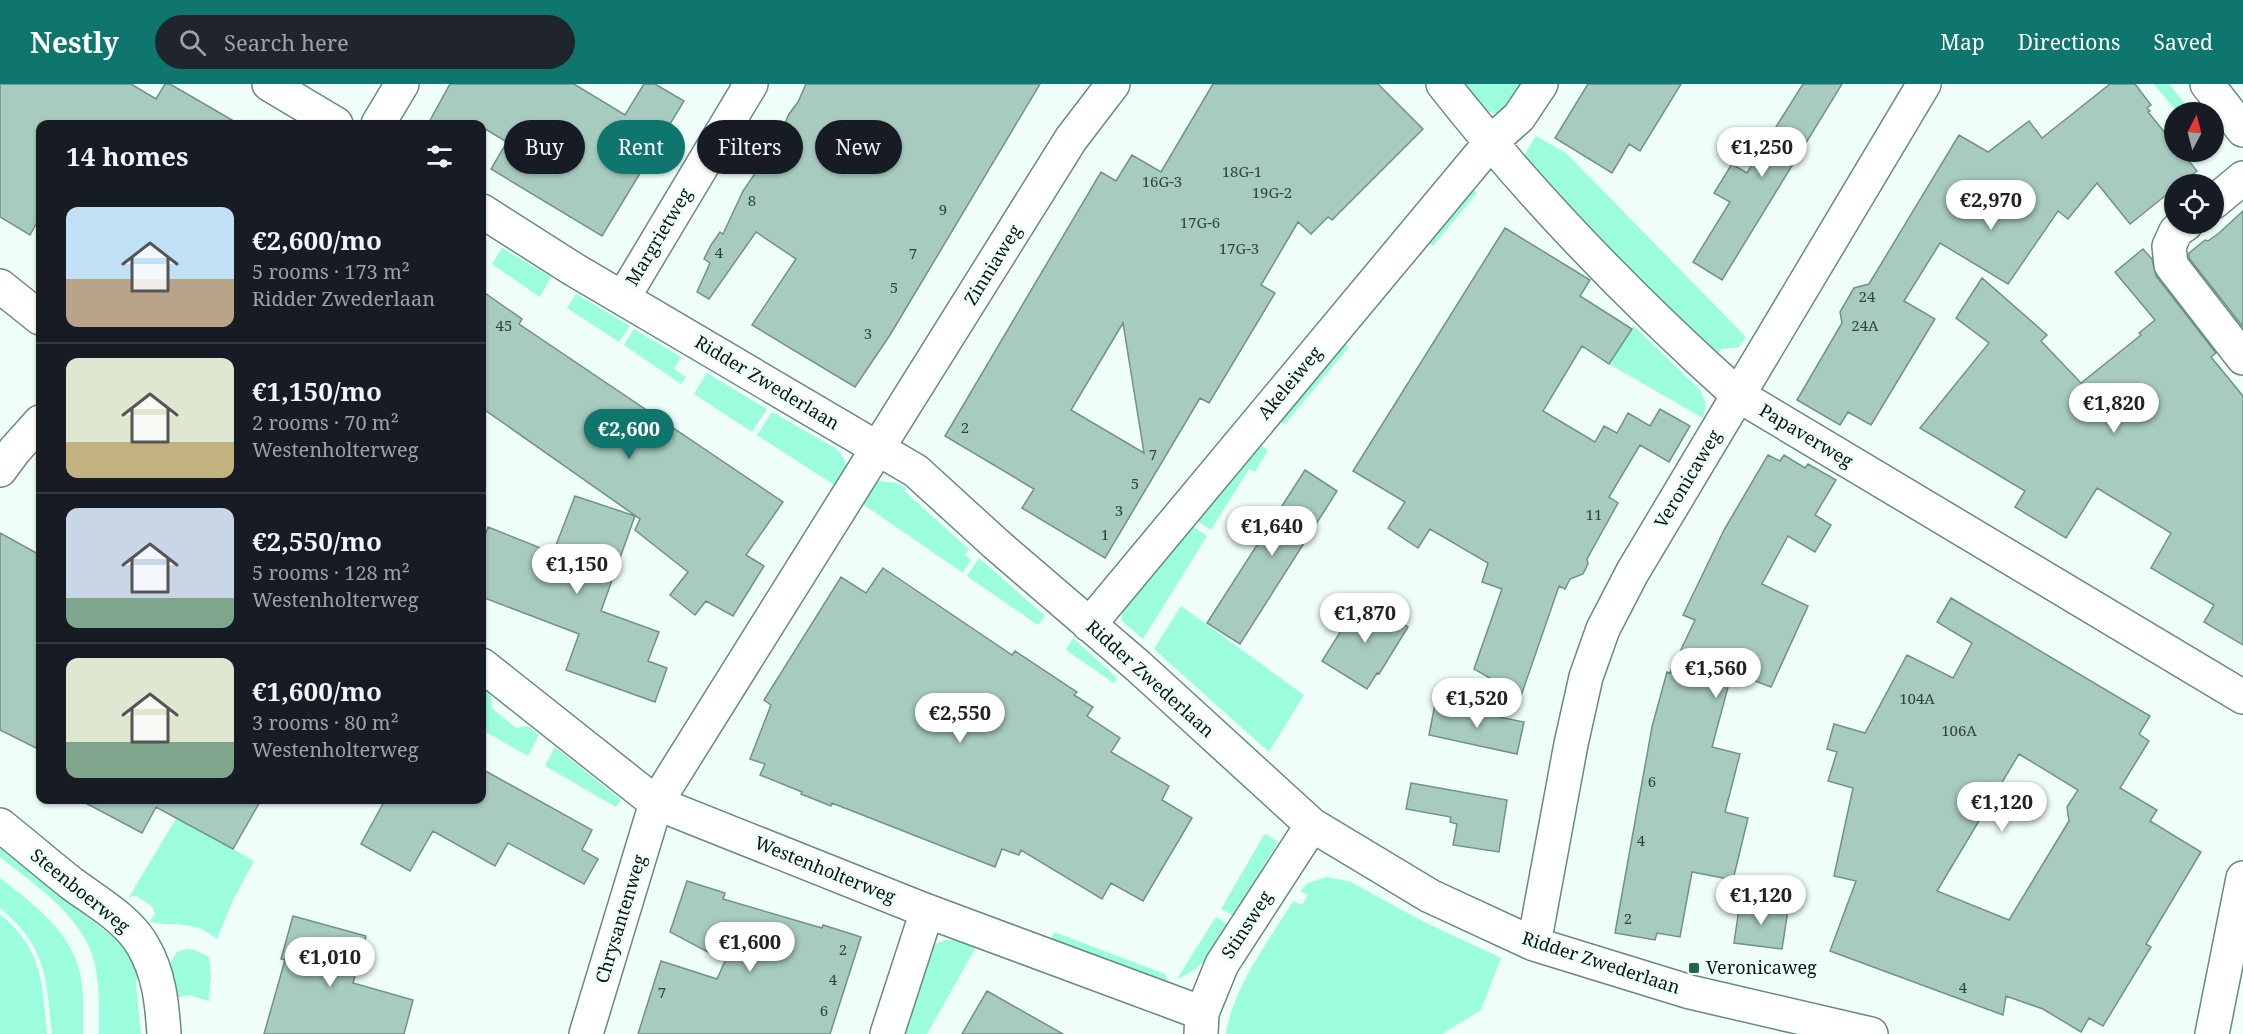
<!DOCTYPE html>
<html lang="en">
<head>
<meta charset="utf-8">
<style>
	:root { --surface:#171b24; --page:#20242c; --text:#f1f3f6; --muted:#9ea1a6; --line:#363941; --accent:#0f766e }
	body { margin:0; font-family:"Noto Serif",serif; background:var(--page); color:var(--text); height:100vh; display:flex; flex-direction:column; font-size:22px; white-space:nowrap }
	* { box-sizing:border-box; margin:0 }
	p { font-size:20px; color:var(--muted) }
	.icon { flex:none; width:33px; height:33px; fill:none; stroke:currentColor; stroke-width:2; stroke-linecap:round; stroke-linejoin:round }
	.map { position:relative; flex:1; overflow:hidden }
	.drawer { position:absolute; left:36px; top:36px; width:450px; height:684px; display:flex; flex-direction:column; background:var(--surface); border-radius:12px; box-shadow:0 2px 4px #0004 }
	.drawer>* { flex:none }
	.top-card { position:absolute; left:504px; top:36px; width:570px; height:54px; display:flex; gap:12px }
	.needle { width:39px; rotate:7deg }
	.fabs { position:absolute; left:2164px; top:18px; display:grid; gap:12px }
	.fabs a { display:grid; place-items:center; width:60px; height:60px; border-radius:50%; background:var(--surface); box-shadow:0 2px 4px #0004; font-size:30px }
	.price { position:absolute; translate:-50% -51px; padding:0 14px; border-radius:21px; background:#fff; color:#222; font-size:20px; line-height:39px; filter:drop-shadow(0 2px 3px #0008) }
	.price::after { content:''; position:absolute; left:50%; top:36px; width:18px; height:14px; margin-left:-9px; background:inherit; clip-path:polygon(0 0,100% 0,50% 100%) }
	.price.selected { background:var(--accent); color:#fff }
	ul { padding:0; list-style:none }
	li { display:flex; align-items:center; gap:18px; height:150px; padding:0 30px }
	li+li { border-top:2px solid var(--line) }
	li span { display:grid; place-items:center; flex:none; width:168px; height:120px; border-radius:12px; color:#555 }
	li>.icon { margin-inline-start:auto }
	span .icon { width:72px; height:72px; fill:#fffc; stroke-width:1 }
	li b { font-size:26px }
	h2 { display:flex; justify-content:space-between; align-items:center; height:72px; padding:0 30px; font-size:26px }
	.pill { padding:0 21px; border-radius:27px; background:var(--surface); box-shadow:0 2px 4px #0004; font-size:21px; line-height:54px }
	.pill.selected { background:var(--accent); color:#fff }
	header { display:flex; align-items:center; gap:36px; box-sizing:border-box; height:84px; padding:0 30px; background:var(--accent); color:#fff }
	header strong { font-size:28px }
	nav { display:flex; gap:33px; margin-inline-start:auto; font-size:21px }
	.search { width:420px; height:54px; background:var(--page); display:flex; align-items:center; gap:15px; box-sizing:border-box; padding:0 21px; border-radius:33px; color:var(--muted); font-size:22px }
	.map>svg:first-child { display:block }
	.green { fill:#9bfcde }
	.building { fill:#a7cbbf; stroke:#709287; stroke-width:1.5; fill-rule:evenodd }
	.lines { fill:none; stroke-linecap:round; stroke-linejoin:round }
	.minor-casing { stroke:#688a7f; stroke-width:36 }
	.minor { stroke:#fff; stroke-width:33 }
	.poi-dot { fill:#226352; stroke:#effef9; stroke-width:2 }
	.labels { text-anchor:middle; stroke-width:6; stroke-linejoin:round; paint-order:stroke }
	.number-label { font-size:15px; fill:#30433c }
	.street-label { font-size:18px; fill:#081611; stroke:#effef9 }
	.poi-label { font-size:18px; fill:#081611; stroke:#effef9; text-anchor:start }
</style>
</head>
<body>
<header>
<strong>Nestly</strong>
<div class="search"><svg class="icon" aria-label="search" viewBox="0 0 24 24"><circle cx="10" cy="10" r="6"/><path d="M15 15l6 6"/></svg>Search here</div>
<nav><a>Map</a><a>Directions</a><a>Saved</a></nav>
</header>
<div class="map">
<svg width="2243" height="950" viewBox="0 0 2243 950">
	<rect width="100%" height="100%" fill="#effef9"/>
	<path class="green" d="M1460,0H1526L1504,29C1481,32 1474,16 1460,0Z
		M2154,0H2169L2192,28H2177Z
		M1536,52L1566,69L1746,253L1739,263L1721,265L1717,272L1648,209L1523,73Z
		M1469,103L1477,109L1433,162L1425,156Z
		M502,164L551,193L540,213L492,180Z
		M576,210L630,242L619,258L567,224Z
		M1634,242L1700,306L1706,320L1703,334L1609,280Z
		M634,245L681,273L674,285L686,293L681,300L624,261Z
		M1342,257L1349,263L1285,340L1278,337Z
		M707,289L767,325L752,348L694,310Z
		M772,328L837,365C850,381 847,387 842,406L757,351Z
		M1259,361L1268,366L1255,388L1249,385L1211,446L1194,435Z
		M879,397L896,399L906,404L904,407L969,465L965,471L971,476L963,489L857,416L873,400Z
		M1189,440L1207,452L1143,555L1121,536L1124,521Z
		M979,474L1045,532L1038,541L967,492Z
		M1181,522L1304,611L1269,668L1154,565Z
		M1073,554L1117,594L1114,599L1066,566Z
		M482,604L491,612L492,624L516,644L528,642L539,651L528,672L482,646Z
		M555,663L621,716L616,723L545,682Z
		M177,733L254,777L233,816L217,855C193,835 177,843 150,838L155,830L152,822L136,812L129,813Z
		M1266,750L1278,758L1234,832L1221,825L1264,751Z
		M0,764L114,854L116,851L139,885L136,900L141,950H99C99,927 100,904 95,881C85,833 36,802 0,773Z
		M1327,793L1351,798L1422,837L1501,874L1481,926L1442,950H1226C1233,903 1269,857 1293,817L1302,821L1308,811L1300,807L1308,799Z
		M0,794C35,822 72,847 81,894C84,912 83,931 83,950H52C46,893 47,863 0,824Z
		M0,830C43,866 42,898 47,950H0Z
		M1216,833L1229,841C1214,865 1204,885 1177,895Z
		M1054,848L1165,890L1168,897H1161L1051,856Z
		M946,856H959L976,863L927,950H899L928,867L937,859Z
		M187,865L195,866L209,873L211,892L209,917L189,911L174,914L170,879L177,868Z"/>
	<path class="building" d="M0,0H131L156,15L165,0H170L239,40H40V133L30,151L0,133Z
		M450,0H574L625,31L644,0H655L684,17L602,152L491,85L507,58L482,43V40H428Z
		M806,0H1040L890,251L855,303L752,241L796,175L756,148L709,215L697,208L710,179L704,175L711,161L720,148L723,150L743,107L777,57L789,30L798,18Z
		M1213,0H1378L1423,45L1332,136L1328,133L1311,150L1298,138L1261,201L1275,209L1209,319L1200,314L1105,474L1022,424L1034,405L945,352L1101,88L1116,97L1132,71L1161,88ZM1123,239L1144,369L1071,326Z
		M1588,0H1681L1640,67L1629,60L1612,89L1555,54Z
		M1803,0H1842L1722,196L1693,178L1730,118L1714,109L1732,80L1747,89Z
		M2110,0H2135L2151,21L2147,24L2150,27L2148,28L2175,61V68H2182L2197,87L2180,100H2175V104L2130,140L2097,99L2068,135L2058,127L2008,200L1940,159L1904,217L1935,235L1871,341L1848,328L1840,341L1797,316L1842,239L1840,228L1854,204L1869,200L1959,51L1988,68L2029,37L2042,54Z
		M2243,127V243L2189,174V169L2205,156L2208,157L2219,149Z
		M1505,144L1590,196L1580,212L1632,245L1609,280L1582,262L1543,327L1595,358L1604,342L1617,349L1628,329L1650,342L1660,325L1690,342L1669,378L1640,361L1609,413L1618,419L1587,475L1588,480L1583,490L1570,495L1565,505L1559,502L1521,612L1474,585L1502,505L1482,498L1488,479L1430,445L1418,464L1388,444L1405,418L1353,387Z
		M2143,165L2152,175L2156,192L2216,269L2211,273L2243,312V561L2204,538L2214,521L2151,484L2171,449L2097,404L2066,454L2015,423L2025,407L1920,344L1989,259L1956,234L1982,194L2047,251L2041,257L2081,299L2141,251L2139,249L2155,236L2115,188Z
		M482,207L522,235L519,240L783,418L746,471L764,482L733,532L706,517L695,531L670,511L688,488L635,446L640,435L482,324Z
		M1768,371L1780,377L1784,371L1805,384L1808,380L1836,396L1815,431L1831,441L1815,468L1788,452L1762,500L1808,522L1771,603L1732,588L1712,663L1740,670L1725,728L1748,734L1733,796L1692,788L1680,853L1657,849L1655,856L1615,849L1652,643L1667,588L1670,589L1695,536L1683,531L1724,446Z
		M1305,386L1337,407L1240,560L1207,539Z
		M575,412L635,432L601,527L659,548L648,577L667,584L655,618L566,586L579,550L482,513V461L488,443L553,469Z
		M0,449L40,471V666L0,646Z
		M883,484L1012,571L1015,567L1077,608L1074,611L1093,623L1087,632L1120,654L1111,668L1169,702L1162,716L1192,734L1143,817L1111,799L1102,815L1021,766L1019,771L1002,765L995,783L832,719L831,722L801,710L802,708L760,691L765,680L750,675L771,621L764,616L841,493L866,509Z
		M1951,514L2150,632L2139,650L2149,657L2120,704L2157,726L2150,737L2201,768L2146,860L2151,863L2103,942L2089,934L2081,948L2043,925L2006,912L2003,931L1830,867L1856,797L1834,792L1853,704L1828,697L1837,668L1827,665L1834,640L1865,649L1907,571L1953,594L1972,559L1937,538ZM2019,670L2078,706L2067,723L2069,737L2009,836L1937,807Z
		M1363,516L1408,543L1379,590L1377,589L1367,605L1322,577L1351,531L1353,532Z
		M1435,620L1524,638L1517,670L1429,651Z
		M482,685L592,746L582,766L598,775L584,800L508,759L495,782L433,747L410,787L361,760L385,716H482Z
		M1411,699L1507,716L1499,768L1453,761L1457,740L1450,738L1451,733L1406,725Z
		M80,716H261L233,765L156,723L142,749Z
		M687,797L725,809L723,815L822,844L823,841L861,853L830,950H638L661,877L717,895L725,877L670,848Z
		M1740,818L1788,826L1782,865L1734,859Z
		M293,832L366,852L353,899L413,916L404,950H264L285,876L281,875Z
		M987,907L1063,950H962Z"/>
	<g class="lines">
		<defs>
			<path id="minor" d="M269,0L336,40
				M1443,0C1531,112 1632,216 1738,311L2243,613
				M2207,0L2243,46
				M378,40L402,0
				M2214,118L2243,94
				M482,127L573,185L916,387L996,460L1138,582L1312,741L1430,812L1534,860L1690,908L1871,950
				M2186,140L2176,147L2169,162L2171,181L2243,274
				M0,202L40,234
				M623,214L751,0
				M0,386L14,367L40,338
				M1089,541L1491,58L1519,33L1541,0
				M482,581L656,719L927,827L1202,929
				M0,741C24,760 47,780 71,799C95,817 128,835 143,862C159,889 162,919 164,950
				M1534,860L1571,660L1586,593L1603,545L1632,489L1924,0
				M586,950L656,719L1071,55L1113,0
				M887,950L927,827
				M1201,950L1202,929L1222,880L1312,741
				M2212,950L2243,794"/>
		</defs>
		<use href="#minor" class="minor-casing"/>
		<use href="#minor" class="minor"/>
	</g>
	<rect class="poi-dot" x="1688" y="878" width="12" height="12" rx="3"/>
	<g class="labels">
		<g class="number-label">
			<text x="1242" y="93">18G-1</text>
			<text x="1162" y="103">16G-3</text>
			<text x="1272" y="114">19G-2</text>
			<text x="752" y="122">8</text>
			<text x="943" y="131">9</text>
			<text x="1200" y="144">17G-6</text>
			<text x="1239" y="170">17G-3</text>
			<text x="719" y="174">4</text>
			<text x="913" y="175">7</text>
			<text x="894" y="209">5</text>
			<text x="1867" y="218">24</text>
			<text x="504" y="247">45</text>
			<text x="1865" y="247">24A</text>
			<text x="868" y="255">3</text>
			<text x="965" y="349">2</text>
			<text x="1153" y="376">7</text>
			<text x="1135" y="405">5</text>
			<text x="1119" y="432">3</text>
			<text x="1594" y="436">11</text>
			<text x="1105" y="456">1</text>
			<text x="1917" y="620">104A</text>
			<text x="1959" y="652">106A</text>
			<text x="1652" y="703">6</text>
			<text x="1641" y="762">4</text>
			<text x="1628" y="840">2</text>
			<text x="843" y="871">2</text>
			<text x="833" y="901">4</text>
			<text x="1963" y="909">4</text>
			<text x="662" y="914">7</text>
			<text x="824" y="932">6</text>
		</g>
		<g class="street-label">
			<text transform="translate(659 153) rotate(-59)" y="6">Margrietweg</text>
			<text transform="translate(993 181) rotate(-58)" y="6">Zinniaweg</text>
			<text transform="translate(767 299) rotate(31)" y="6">Ridder Zwederlaan</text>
			<text transform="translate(1290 299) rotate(-50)" y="6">Akeleiweg</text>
			<text transform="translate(1806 352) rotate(31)" y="6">Papaverweg</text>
			<text transform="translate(1688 395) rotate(-59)" y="6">Veronicaweg</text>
			<text transform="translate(1150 595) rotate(42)" y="6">Ridder Zwederlaan</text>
			<text transform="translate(825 786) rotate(22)" y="6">Westenholterweg</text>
			<text transform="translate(80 807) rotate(39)" y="6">Steenboerweg</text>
			<text transform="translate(621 835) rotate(-73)" y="6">Chrysantenweg</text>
			<text transform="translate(1247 841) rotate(-57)" y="6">Stinsweg</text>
			<text transform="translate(1601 879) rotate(18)" y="6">Ridder Zwederlaan</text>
		</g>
		<g class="poi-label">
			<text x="1706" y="890">Veronicaweg</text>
		</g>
	</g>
</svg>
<div class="fabs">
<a><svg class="needle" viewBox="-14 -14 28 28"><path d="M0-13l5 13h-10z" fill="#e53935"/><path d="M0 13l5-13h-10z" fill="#9ea1a6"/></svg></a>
<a><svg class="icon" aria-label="locate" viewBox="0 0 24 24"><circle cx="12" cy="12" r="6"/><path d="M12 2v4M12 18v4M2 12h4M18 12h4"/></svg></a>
</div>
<b class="price" style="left:1762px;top:94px">€1,250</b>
<b class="price" style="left:1991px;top:147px">€2,970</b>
<b class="price" style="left:2114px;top:350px">€1,820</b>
<b class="price selected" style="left:629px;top:376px">€2,600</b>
<b class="price" style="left:1272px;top:473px">€1,640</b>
<b class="price" style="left:577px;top:511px">€1,150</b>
<b class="price" style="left:1365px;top:560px">€1,870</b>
<b class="price" style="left:1716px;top:615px">€1,560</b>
<b class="price" style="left:1477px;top:645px">€1,520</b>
<b class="price" style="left:960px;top:660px">€2,550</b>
<b class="price" style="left:2002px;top:749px">€1,120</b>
<b class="price" style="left:1761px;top:842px">€1,120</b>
<b class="price" style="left:750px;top:889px">€1,600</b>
<b class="price" style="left:330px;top:904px">€1,010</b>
<div class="top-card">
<a class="pill">Buy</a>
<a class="pill selected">Rent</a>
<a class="pill">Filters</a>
<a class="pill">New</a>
</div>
<section class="drawer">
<h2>14 homes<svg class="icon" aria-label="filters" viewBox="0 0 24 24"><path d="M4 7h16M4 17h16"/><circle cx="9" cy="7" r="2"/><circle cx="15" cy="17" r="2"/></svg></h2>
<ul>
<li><span style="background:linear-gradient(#bfe0f5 60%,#b9a48a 0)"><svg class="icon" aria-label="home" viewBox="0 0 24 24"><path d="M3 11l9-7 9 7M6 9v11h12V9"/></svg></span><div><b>€2,600/mo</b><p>5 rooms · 173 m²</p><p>Ridder Zwederlaan</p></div></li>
<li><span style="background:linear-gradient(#dfe7d0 70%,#c2b280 0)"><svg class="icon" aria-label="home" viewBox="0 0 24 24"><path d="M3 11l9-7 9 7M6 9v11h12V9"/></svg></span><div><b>€1,150/mo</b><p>2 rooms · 70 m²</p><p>Westenholterweg</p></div></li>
<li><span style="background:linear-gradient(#c9d6e8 75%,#7fa58c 0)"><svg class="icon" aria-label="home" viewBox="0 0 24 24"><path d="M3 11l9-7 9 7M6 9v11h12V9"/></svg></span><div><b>€2,550/mo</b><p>5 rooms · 128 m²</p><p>Westenholterweg</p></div></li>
<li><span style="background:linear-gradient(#dfe7d0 70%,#7fa58c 0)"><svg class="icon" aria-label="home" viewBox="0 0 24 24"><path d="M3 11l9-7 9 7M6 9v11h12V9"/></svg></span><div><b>€1,600/mo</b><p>3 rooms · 80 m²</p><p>Westenholterweg</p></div></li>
</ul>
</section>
</div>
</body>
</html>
